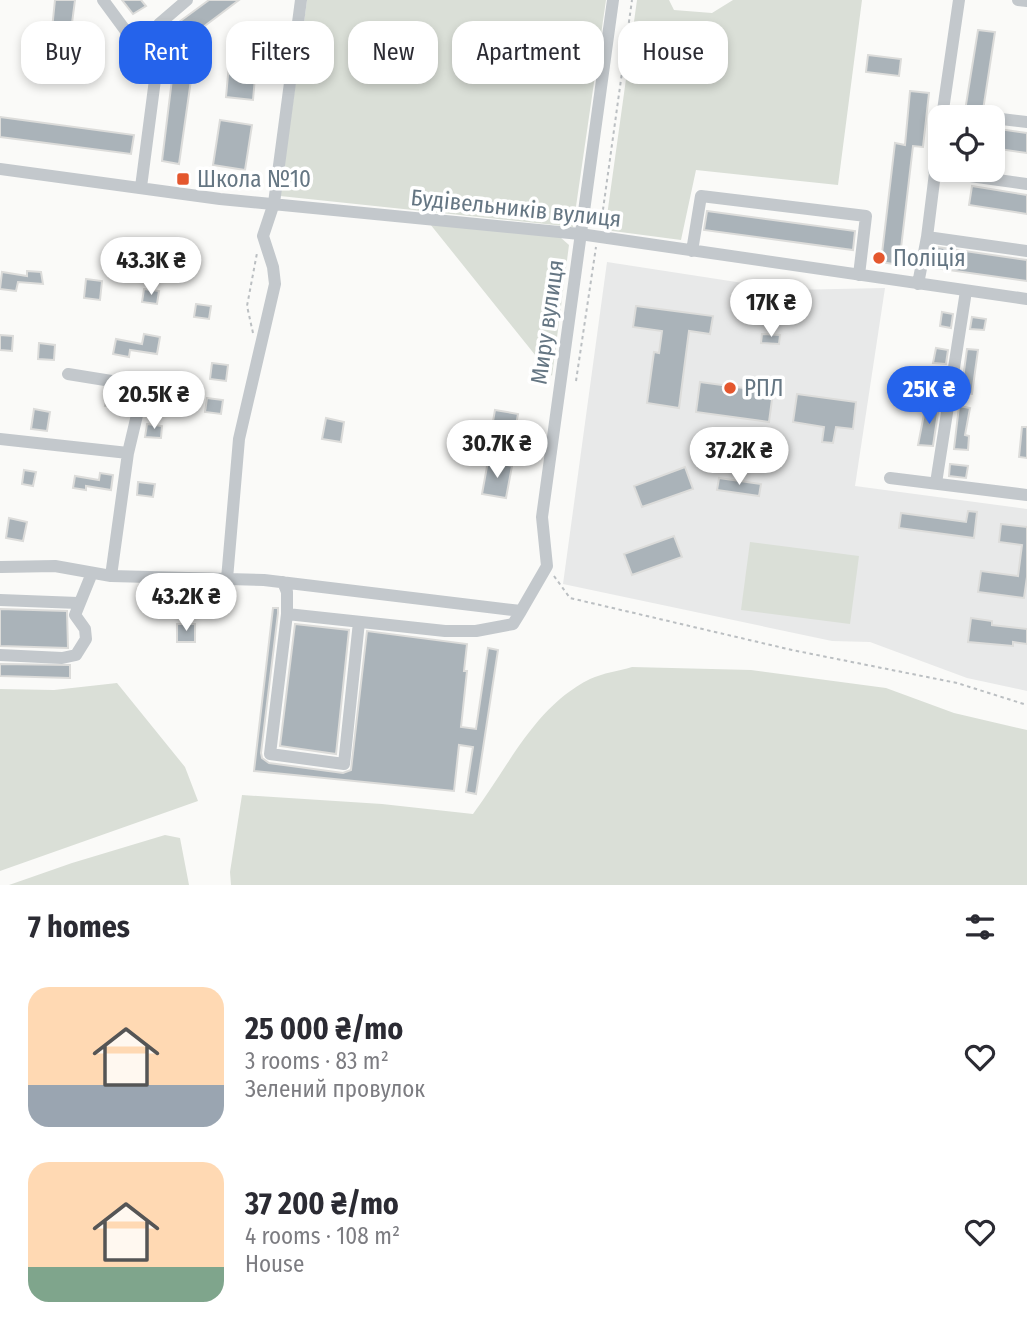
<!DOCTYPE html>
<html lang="en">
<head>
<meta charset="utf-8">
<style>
	:root { --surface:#fff; --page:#f7f7f7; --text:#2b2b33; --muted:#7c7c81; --accent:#2563eb }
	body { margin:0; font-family:"Fira Sans Condensed",sans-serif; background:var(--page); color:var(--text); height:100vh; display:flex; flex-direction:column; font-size:26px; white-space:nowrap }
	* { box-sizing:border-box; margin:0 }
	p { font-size:23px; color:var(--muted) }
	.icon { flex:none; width:38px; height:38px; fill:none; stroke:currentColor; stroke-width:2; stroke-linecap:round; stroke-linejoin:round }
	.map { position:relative; height:885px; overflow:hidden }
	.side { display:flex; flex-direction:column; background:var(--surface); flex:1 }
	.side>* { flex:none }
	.banner { position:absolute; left:21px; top:21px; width:985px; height:63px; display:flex; gap:14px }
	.tools { position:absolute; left:928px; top:105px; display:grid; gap:14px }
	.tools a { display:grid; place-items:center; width:77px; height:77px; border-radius:14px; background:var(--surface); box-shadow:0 4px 10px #0003; font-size:35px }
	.price { position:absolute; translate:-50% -60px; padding:0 16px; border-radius:24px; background:#fff; color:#222; font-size:23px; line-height:46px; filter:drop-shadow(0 2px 4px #0008) }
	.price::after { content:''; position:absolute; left:50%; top:42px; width:21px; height:16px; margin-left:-10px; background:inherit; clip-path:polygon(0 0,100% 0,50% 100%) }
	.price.active { background:var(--accent); color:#fff }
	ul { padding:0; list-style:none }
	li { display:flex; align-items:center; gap:21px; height:175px; padding:0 28px }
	li span { display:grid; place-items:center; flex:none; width:196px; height:140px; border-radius:21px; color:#555 }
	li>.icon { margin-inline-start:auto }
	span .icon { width:84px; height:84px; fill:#fffc; stroke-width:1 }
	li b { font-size:30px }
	h2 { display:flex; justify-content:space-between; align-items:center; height:84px; padding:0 28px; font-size:30px }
	.chip { padding:0 24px; border-radius:21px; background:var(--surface); box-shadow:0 4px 10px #0003; font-size:24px; line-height:63px }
	.chip.active { background:var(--accent); color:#fff }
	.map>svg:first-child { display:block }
	.built { fill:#e8e9e9 }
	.green { fill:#dadfd7 }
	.building { fill:#aab3b9; stroke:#dcdcda; stroke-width:2 }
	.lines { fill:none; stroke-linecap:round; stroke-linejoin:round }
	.path { stroke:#bbbfc2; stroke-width:2; stroke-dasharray:3.5 3.5; stroke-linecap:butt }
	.minor { stroke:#c3c8cc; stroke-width:12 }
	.poi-dot { fill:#e4572e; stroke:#fff; stroke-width:2.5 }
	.labels { text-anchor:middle; stroke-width:7; stroke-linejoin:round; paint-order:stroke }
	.poi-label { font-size:23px; fill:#657683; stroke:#fff; text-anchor:start }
	.street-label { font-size:23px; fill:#657683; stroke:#fff }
</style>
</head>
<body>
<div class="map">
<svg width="1027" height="885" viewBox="0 0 1027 885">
	<rect width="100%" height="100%" fill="#fafaf8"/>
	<path class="built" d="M607,262L788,290L885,288L855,486L1027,509V691L967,678L870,642L832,641L563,584Z"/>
	<path class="green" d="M307,0H606L573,227L280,196Z
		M637,0H669L674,10L712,13L733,0H862L838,185L696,170L681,240L605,230Z
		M430,224L560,237L569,245L552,376Z
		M750,542L859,556L850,624L741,610Z
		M632,667L751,670L886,688L954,713L1027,730V885H231L230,872L242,795L382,804L473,814C509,766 534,707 590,679C603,673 619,671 632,667Z
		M117,683L185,767L198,801L0,871V689L54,690Z
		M165,835L180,838L189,885H9L72,863Z"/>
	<path class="building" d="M55,0H75L71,31L52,29Z
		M122,0H141L146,6L133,14Z
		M209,0H239L198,31L179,164L162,161L179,22Z
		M978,30L995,32L982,117H964Z
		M29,43L67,48L65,62L27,57Z
		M868,55L901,59L899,76L866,72Z
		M229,64L256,66L253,100L226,97Z
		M910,91L929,93L923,147L913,146L899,265L881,262L895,143L905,145Z
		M0,117L134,135L131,154L0,137Z
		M220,120L252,125L245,170L213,165Z
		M992,128L1027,133V153L992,148Z
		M972,186L1027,195V214L969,205Z
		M707,211L855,231L853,250L704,230Z
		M937,247L1027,260V281L934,268Z
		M27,271L41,272L43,284L18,282L16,291L0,289L2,272L27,276Z
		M86,279L102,281L100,300L84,298Z
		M144,289L159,291L157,304L142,302Z
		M196,304L211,306L209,319L194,317Z
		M636,306L713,316L710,334L689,331L679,408L647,403L654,352L659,353L662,331L633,327Z
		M942,312L953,314L951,328L940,326Z
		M972,317L986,319L984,330L970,329Z
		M144,334L160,337L157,354L130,350L129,357L113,354L116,339L142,344Z
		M762,334L780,335L779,344L761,343Z
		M0,335L13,336L12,351L0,350Z
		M39,343L55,345L54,360L38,359Z
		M936,348L948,350L946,364L933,363Z
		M967,349L978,350L972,394L961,393Z
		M212,363L228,365L226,381L210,379Z
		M700,382L773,392L769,422L696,412Z
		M108,393L123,395L121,408L105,406Z
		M797,394L856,402L853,429L836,427L833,443L822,442L824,427L793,422Z
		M207,398L223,400L221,414L205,412Z
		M926,404L939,406L933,446L918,445Z
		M959,406L970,408L965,435L969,436L968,450L954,449Z
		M34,409L50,412L47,431L31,429Z
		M495,410L518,414L512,448L489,444Z
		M326,418L344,422L341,442L322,439Z
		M147,424L162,426L161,438L145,437Z
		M1022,427H1027V458L1019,457Z
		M488,461L512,466L506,498L482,494Z
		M950,464L968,466L966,478L949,476Z
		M685,467L693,489L642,507L634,486Z
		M24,470L36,472L33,486L22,484Z
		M100,473L113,475L111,490L86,486V490L73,488L75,476L99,480Z
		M719,478L761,484L759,496L717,490Z
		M138,482L155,484L153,497L137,495Z
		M968,511L977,512L974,538L899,528L901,513L966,522Z
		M9,518L27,522L23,541L6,538Z
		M1001,524L1027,527V577L1024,598L978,592L981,571L1018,576L1022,545L999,542Z
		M674,536L682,557L632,575L624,554Z
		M273,608H278V613L261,753L262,758L269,763L343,773L351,770L367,631L467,644L464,671H467L461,727L476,729L488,648L498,650L476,794L466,792L473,747L459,745L454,791L254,771Z
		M0,609L67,611L68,648L0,646Z
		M971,618L992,621V625L1027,629V644L1013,642V646L968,642Z
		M177,624H195V642H177Z
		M295,624L349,630L336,754L280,746Z
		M0,664L70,665V678L0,676Z"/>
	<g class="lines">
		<path class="path" d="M601,224L632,0
			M253,333L247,306L257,253
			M576,381L596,247
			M554,576L570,598L792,650L957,683L1027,705"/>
		<path class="minor" d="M103,0L156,72L141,187
			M1018,0L1027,1
			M156,72L159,24L187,0
			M942,117L959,0
			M993,118L1027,122
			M0,169L220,199L580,234L1027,299
			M934,171L1027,184
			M927,237L1027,251
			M692,251L701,196L866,216L859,275
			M918,284L927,237L940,133
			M68,374L130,384L142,394L128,453
			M0,439L128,453L111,576
			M890,478L1027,495
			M936,483L966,291
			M1,567L55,566L111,576L264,580L521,611L547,566L542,517L613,0
			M227,579L239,439L275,284L273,267L263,236L274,203L301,0
			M283,582L287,592V614
			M0,600L78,603
			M359,622L344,764L270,754L287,614L445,631H476L513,624L521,611
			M0,655L62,658L76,655L86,639L85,629L75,615L92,573"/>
	</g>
	<g class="poi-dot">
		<rect x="176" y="172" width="14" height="14" rx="3.5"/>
		<circle cx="879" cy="258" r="7"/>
		<circle cx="730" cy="388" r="7"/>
	</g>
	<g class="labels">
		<g class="poi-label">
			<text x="197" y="187">Школа №10</text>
			<text x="893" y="266">Поліція</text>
			<text x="744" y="396">РПЛ</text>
		</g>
		<g class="street-label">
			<text transform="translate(516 208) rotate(6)" y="8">Будівельників вулиця</text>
			<text transform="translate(547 322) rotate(-82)" y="8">Миру вулиця</text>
		</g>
	</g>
</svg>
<div class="tools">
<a><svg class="icon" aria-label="locate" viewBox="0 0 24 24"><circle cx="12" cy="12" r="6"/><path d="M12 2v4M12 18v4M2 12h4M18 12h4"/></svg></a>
</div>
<b class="price" style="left:151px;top:297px">43.3K ₴</b>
<b class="price" style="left:771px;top:339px">17K ₴</b>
<b class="price active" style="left:929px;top:426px">25K ₴</b>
<b class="price" style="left:154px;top:431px">20.5K ₴</b>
<b class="price" style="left:497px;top:480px">30.7K ₴</b>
<b class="price" style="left:739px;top:487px">37.2K ₴</b>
<b class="price" style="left:186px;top:633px">43.2K ₴</b>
<div class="banner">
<a class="chip">Buy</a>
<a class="chip active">Rent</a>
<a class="chip">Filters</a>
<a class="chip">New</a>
<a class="chip">Apartment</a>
<a class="chip">House</a>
</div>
</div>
<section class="side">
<h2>7 homes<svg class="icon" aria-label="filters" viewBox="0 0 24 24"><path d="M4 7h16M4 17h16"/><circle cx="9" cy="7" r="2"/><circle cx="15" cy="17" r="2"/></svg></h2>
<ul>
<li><span style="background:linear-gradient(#ffd9b3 70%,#9aa5b1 0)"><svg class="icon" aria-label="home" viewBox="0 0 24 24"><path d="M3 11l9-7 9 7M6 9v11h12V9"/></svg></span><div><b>25 000 ₴/mo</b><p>3 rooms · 83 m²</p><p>Зелений провулок</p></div><svg class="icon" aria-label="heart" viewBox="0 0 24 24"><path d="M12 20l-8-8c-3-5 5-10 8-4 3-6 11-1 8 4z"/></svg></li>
<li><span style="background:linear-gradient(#ffd9b3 75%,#7fa58c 0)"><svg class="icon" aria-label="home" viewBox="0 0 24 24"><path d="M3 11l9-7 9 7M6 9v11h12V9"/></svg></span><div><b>37 200 ₴/mo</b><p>4 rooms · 108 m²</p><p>House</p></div><svg class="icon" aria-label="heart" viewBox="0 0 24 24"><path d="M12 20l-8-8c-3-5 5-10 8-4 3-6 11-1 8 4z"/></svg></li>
</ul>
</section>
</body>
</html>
